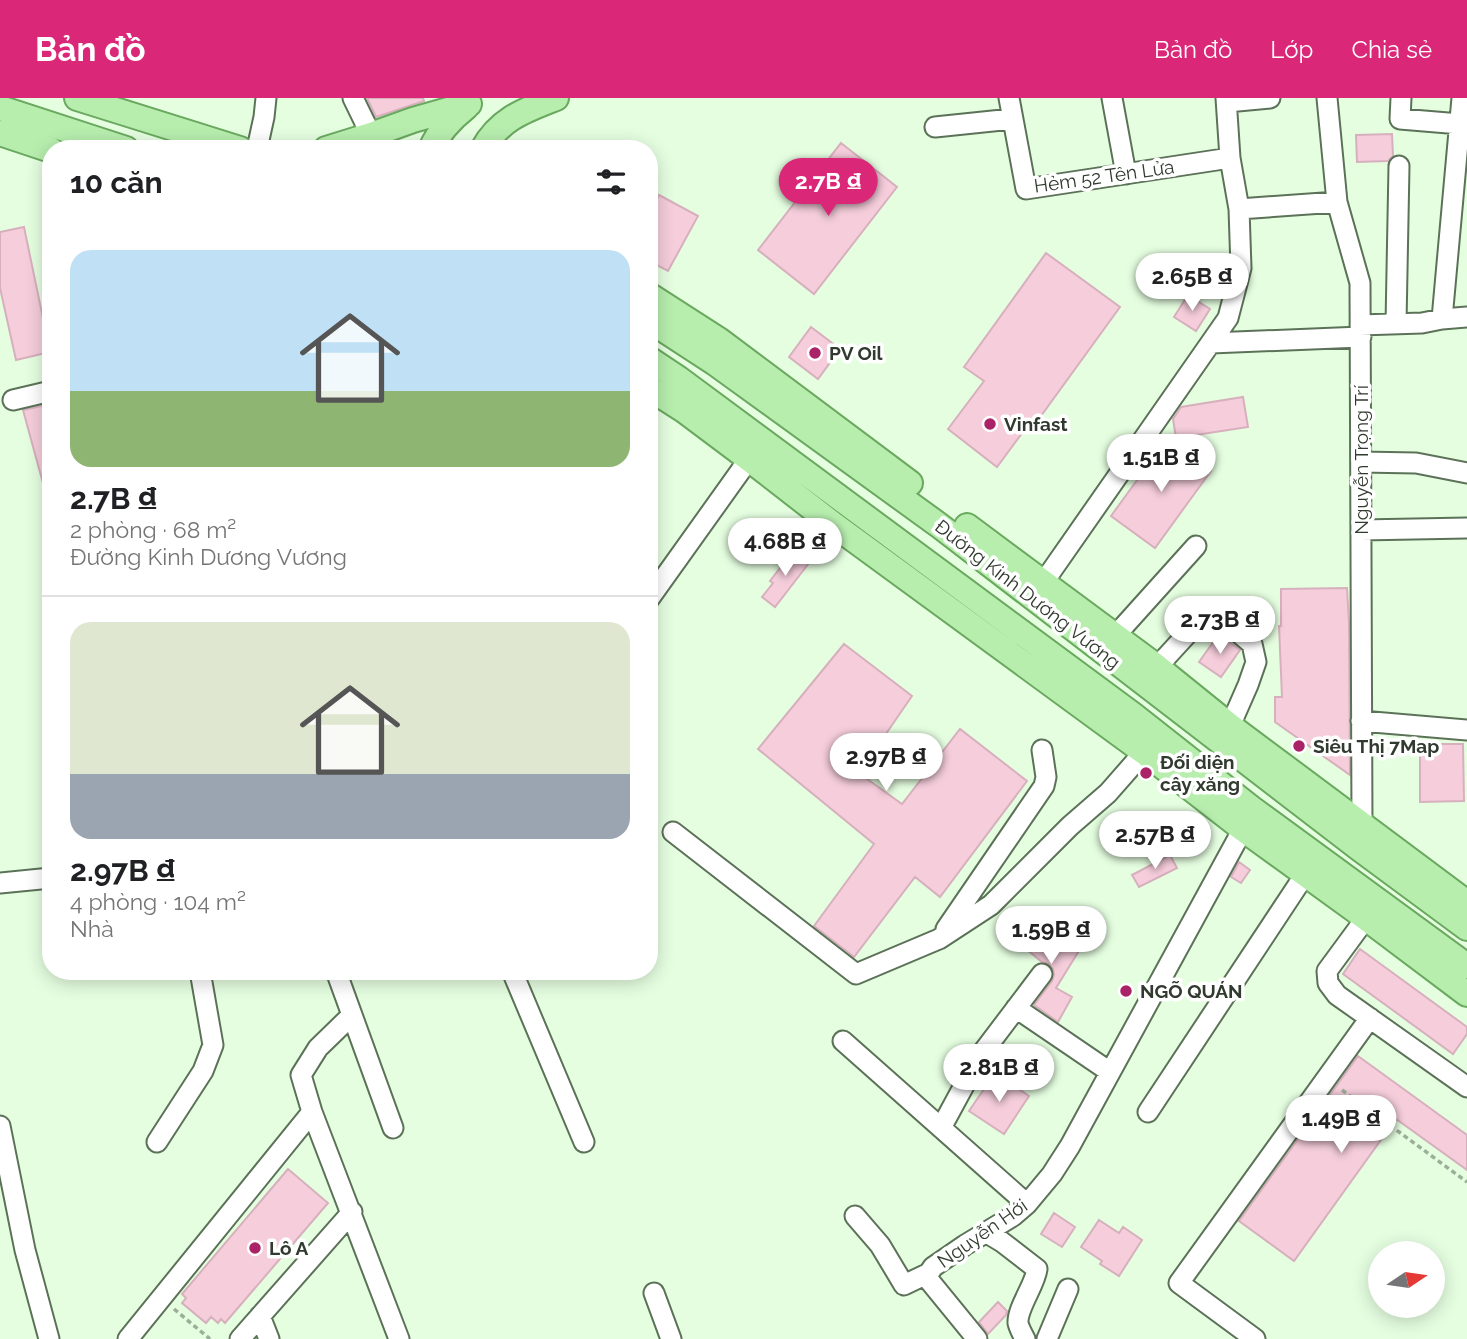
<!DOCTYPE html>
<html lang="vi">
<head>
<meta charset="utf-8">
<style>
	:root { --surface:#fff; --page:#f6f6f6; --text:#202124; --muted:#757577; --line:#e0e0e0; --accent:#db2777 }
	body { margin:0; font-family:Raleway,sans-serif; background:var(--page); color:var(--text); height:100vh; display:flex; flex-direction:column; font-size:26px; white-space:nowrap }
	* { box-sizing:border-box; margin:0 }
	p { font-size:23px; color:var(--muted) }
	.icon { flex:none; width:38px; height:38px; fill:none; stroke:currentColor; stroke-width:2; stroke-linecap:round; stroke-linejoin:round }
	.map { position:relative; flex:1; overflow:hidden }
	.drawer { position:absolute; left:42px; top:42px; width:616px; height:840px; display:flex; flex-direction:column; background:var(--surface); border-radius:28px; box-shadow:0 4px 18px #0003 }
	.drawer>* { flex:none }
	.needle { width:46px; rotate:77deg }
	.buttons { position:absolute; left:1368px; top:1143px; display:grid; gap:14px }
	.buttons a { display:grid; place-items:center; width:77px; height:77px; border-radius:50%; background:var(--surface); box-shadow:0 4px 18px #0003; font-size:35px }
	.price { position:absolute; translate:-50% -60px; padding:0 16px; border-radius:24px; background:#fff; color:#222; font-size:23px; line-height:46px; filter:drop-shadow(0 2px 4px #0008) }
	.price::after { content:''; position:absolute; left:50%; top:42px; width:21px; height:16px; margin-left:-10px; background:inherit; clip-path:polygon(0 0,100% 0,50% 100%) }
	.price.current { background:var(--accent); color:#fff }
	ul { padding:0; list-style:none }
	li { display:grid; align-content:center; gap:14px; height:371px; padding:0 28px }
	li+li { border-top:2px solid var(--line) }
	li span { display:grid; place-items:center; height:217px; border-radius:21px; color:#555 }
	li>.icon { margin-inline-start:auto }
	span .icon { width:126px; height:126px; fill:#fffc; stroke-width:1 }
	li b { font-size:30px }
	h2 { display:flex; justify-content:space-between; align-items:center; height:84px; padding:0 28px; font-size:30px }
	header { display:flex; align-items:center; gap:42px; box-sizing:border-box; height:98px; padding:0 35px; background:var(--accent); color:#fff }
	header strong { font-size:33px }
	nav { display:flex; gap:38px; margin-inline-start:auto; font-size:24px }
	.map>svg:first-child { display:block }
	.building { fill:#f5cddb; stroke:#d7b0bd; stroke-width:2 }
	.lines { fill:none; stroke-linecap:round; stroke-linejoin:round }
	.minor-casing { stroke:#5c7258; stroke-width:23 }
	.major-casing { stroke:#69a85e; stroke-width:28 }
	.path { stroke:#9bae98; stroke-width:3.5; stroke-dasharray:5 3.5; stroke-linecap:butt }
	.minor { stroke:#fff; stroke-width:19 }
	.major { stroke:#b7eeae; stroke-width:24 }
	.poi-dot { fill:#ab2367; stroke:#fff; stroke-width:2.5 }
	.labels { text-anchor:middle; stroke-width:7; stroke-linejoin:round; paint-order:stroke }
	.street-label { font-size:19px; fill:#303a2e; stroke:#fff }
	.poi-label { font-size:19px; font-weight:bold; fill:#303a2e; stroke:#fff; text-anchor:start }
</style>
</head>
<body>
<header>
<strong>Bản đồ</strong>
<nav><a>Bản đồ</a><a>Lớp</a><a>Chia sẻ</a></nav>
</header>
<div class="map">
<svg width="1467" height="1241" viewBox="0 0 1467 1241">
	<rect width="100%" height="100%" fill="#e5fee0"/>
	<path class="building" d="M367,0H423L424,3L376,19Z
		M1392,36L1393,58L1388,63L1357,64L1356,37Z
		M841,45L897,89L814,196L758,152Z
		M659,97L698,118L668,173L649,163V116Z
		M24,129L50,254L16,262L0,190V134Z
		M1046,155L1120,209L1038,322L1034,319L997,369L948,331L984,283L964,269Z
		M1188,197L1210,211L1196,233L1174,219Z
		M811,229L840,251L818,281L789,259Z
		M1243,299L1248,329L1176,340L1173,321L1181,309Z
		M51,306V395L46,396L23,312Z
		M1167,341L1211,373L1155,450L1111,418Z
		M794,452L809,465L775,509L762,499L773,485L770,483Z
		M1347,490L1349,525L1350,677L1275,624V599H1282L1279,528H1281V491Z
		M1219,536L1240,552L1221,579L1199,564Z
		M844,546L912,598L859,675L902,706L960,631L1027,683L940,799L915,779L854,859L814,828L874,746L758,651Z
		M1420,646H1463L1464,703L1420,704Z
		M1170,757L1177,770L1139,789L1132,777Z
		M1239,764L1250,772L1241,785L1231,779Z
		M1047,825L1069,845L1080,851L1056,890L1072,899L1058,924L1034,907L1052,883L1054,877L1053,871L1049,866L1042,864L1019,845L1035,826L1042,832Z
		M1360,851L1467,929V936L1453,956L1343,876Z
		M1358,958L1467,1037V1072L1396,1021L1294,1163L1239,1123Z
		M995,975L1029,998L1004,1036L969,1013Z
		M288,1071L328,1105L225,1225L221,1221L218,1225L211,1219L206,1225L182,1205L186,1200L182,1196Z
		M1054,1115L1075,1129L1062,1149L1041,1136Z
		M1099,1122L1119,1135L1123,1129L1142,1142L1119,1178L1100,1166L1102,1163L1081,1149Z
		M998,1204L1007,1213L1006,1217L988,1236L979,1224Z"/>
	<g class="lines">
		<defs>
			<path id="minor" d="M353,0L371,37
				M1009,0L1026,91L1230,60
				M1112,0L1126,76
				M1327,0L1337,104L1360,185L1362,727
				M1401,0L1400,21L1460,26
				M1227,4L1270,0
				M935,29L1012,21
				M257,51L264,19L266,0
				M1239,111L1337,104
				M1442,221L1462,0
				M1396,226L1399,68
				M1360,227L1422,225L1442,221L1467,219
				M1211,245L1361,239
				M13,302L51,293
				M1361,364L1416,365L1467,375
				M1361,432L1467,430
				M1043,485L1228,220L1241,170L1239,111L1230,60L1226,0
				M649,501L749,361
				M1115,538L1196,448
				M1157,569L1190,533L1206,522L1226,524L1252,546L1256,564L1248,587L1230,628
				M1361,623L1467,632
				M673,734L856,876L939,841L991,807L1070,728L1108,695L1144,654
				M0,785L51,780
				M1366,820L1327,873L1328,885L1337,897L1467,989
				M946,831L1044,688L1046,679L1042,652
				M336,873L352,917L318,950L301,977L312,1014L399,1241
				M512,873L584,1044
				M1016,910L1110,974
				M352,917L393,1030
				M843,943L1027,1106
				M1148,1014L1306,775
				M0,1028L25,1152L49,1241
				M941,1030L980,958L1042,876
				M157,1044L203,973L213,947L200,873
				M855,1118L880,1147L904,1187L929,1175
				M987,1135L1002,1144L1037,1171C1035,1187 1017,1210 1018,1225C1019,1230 1023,1237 1025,1241
				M654,1195L671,1241
				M260,1218L269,1241
				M128,1241L312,1014
				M240,1241L352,1114
				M977,1241L928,1181L929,1175L933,1169L965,1147L1013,1118L1027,1106L1052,1076L1070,1048L1243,731
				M1047,1241L1068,1191
				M1255,1241L1179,1185L1370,920"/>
			<path id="major" d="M77,0L240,51
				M0,10L126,51
				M0,35L51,52
				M326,51L371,37L413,22L469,6
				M431,51C439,33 451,21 466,9
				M483,51C500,20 526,12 556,0
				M649,197L719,242L910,385
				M649,222L715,265L940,428L1360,751L1467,830
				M649,261L679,281L1133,617L1251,710L1467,868
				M649,290L685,313L749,361L834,427L1144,654L1243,731L1366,820L1467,896
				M967,428L1157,569L1230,628L1467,805"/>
		</defs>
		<use href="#minor" class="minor-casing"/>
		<use href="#major" class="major-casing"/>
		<path class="path" d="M1342,992L1467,1084
			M174,1211L210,1241"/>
		<use href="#minor" class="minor"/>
		<use href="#major" class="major"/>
	</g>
	<g class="poi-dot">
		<circle cx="815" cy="255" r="7"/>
		<circle cx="990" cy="326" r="7"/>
		<circle cx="1299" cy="648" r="7"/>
		<circle cx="1146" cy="675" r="7"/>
		<circle cx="1126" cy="893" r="7"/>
		<circle cx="255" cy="1150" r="7"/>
	</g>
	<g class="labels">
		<g class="street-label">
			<text transform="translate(1104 78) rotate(-8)" y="7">Hẻm 52 Tên Lửa</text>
			<text transform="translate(1361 362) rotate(-90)" y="7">Nguyễn Trọng Trí</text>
			<text transform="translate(1028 496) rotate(38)" y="7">Đường Kinh Dương Vương</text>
			<text transform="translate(982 1135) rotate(-35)" y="7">Nguyễn Hới</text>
		</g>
		<g class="poi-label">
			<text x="829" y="262">PV Oil</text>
			<text x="1004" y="333">Vinfast</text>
			<text x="1313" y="655">Siêu Thị 7Map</text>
			<text x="1160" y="671">Đối diện<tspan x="1160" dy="22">cây xăng</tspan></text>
			<text x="1140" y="900">NGÕ QUÁN</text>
			<text x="269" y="1157">Lô A</text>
		</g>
	</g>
</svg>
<div class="buttons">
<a><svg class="needle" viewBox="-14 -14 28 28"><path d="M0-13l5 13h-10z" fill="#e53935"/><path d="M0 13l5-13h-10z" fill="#757577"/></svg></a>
</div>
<b class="price current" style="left:828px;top:120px">2.7B ₫</b>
<b class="price" style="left:1192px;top:215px">2.65B ₫</b>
<b class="price" style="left:1161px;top:396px">1.51B ₫</b>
<b class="price" style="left:785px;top:480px">4.68B ₫</b>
<b class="price" style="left:1220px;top:558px">2.73B ₫</b>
<b class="price" style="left:886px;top:695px">2.97B ₫</b>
<b class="price" style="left:1155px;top:773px">2.57B ₫</b>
<b class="price" style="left:1051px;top:868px">1.59B ₫</b>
<b class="price" style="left:999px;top:1006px">2.81B ₫</b>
<b class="price" style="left:1341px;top:1057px">1.49B ₫</b>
<section class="drawer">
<h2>10 căn<svg class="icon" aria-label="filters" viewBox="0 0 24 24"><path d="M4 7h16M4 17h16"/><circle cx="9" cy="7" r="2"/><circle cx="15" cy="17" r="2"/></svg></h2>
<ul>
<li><span style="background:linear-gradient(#bfe0f5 65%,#8fb573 0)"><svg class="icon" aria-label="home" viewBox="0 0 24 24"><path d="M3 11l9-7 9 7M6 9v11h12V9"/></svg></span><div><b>2.7B ₫</b><p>2 phòng · 68 m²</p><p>Đường Kinh Dương Vương</p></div></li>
<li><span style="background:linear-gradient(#dfe7d0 70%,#9aa5b1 0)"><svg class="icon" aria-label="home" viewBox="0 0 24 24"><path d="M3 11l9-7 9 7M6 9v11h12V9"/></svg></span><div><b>2.97B ₫</b><p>4 phòng · 104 m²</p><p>Nhà</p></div></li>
</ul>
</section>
</div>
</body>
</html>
